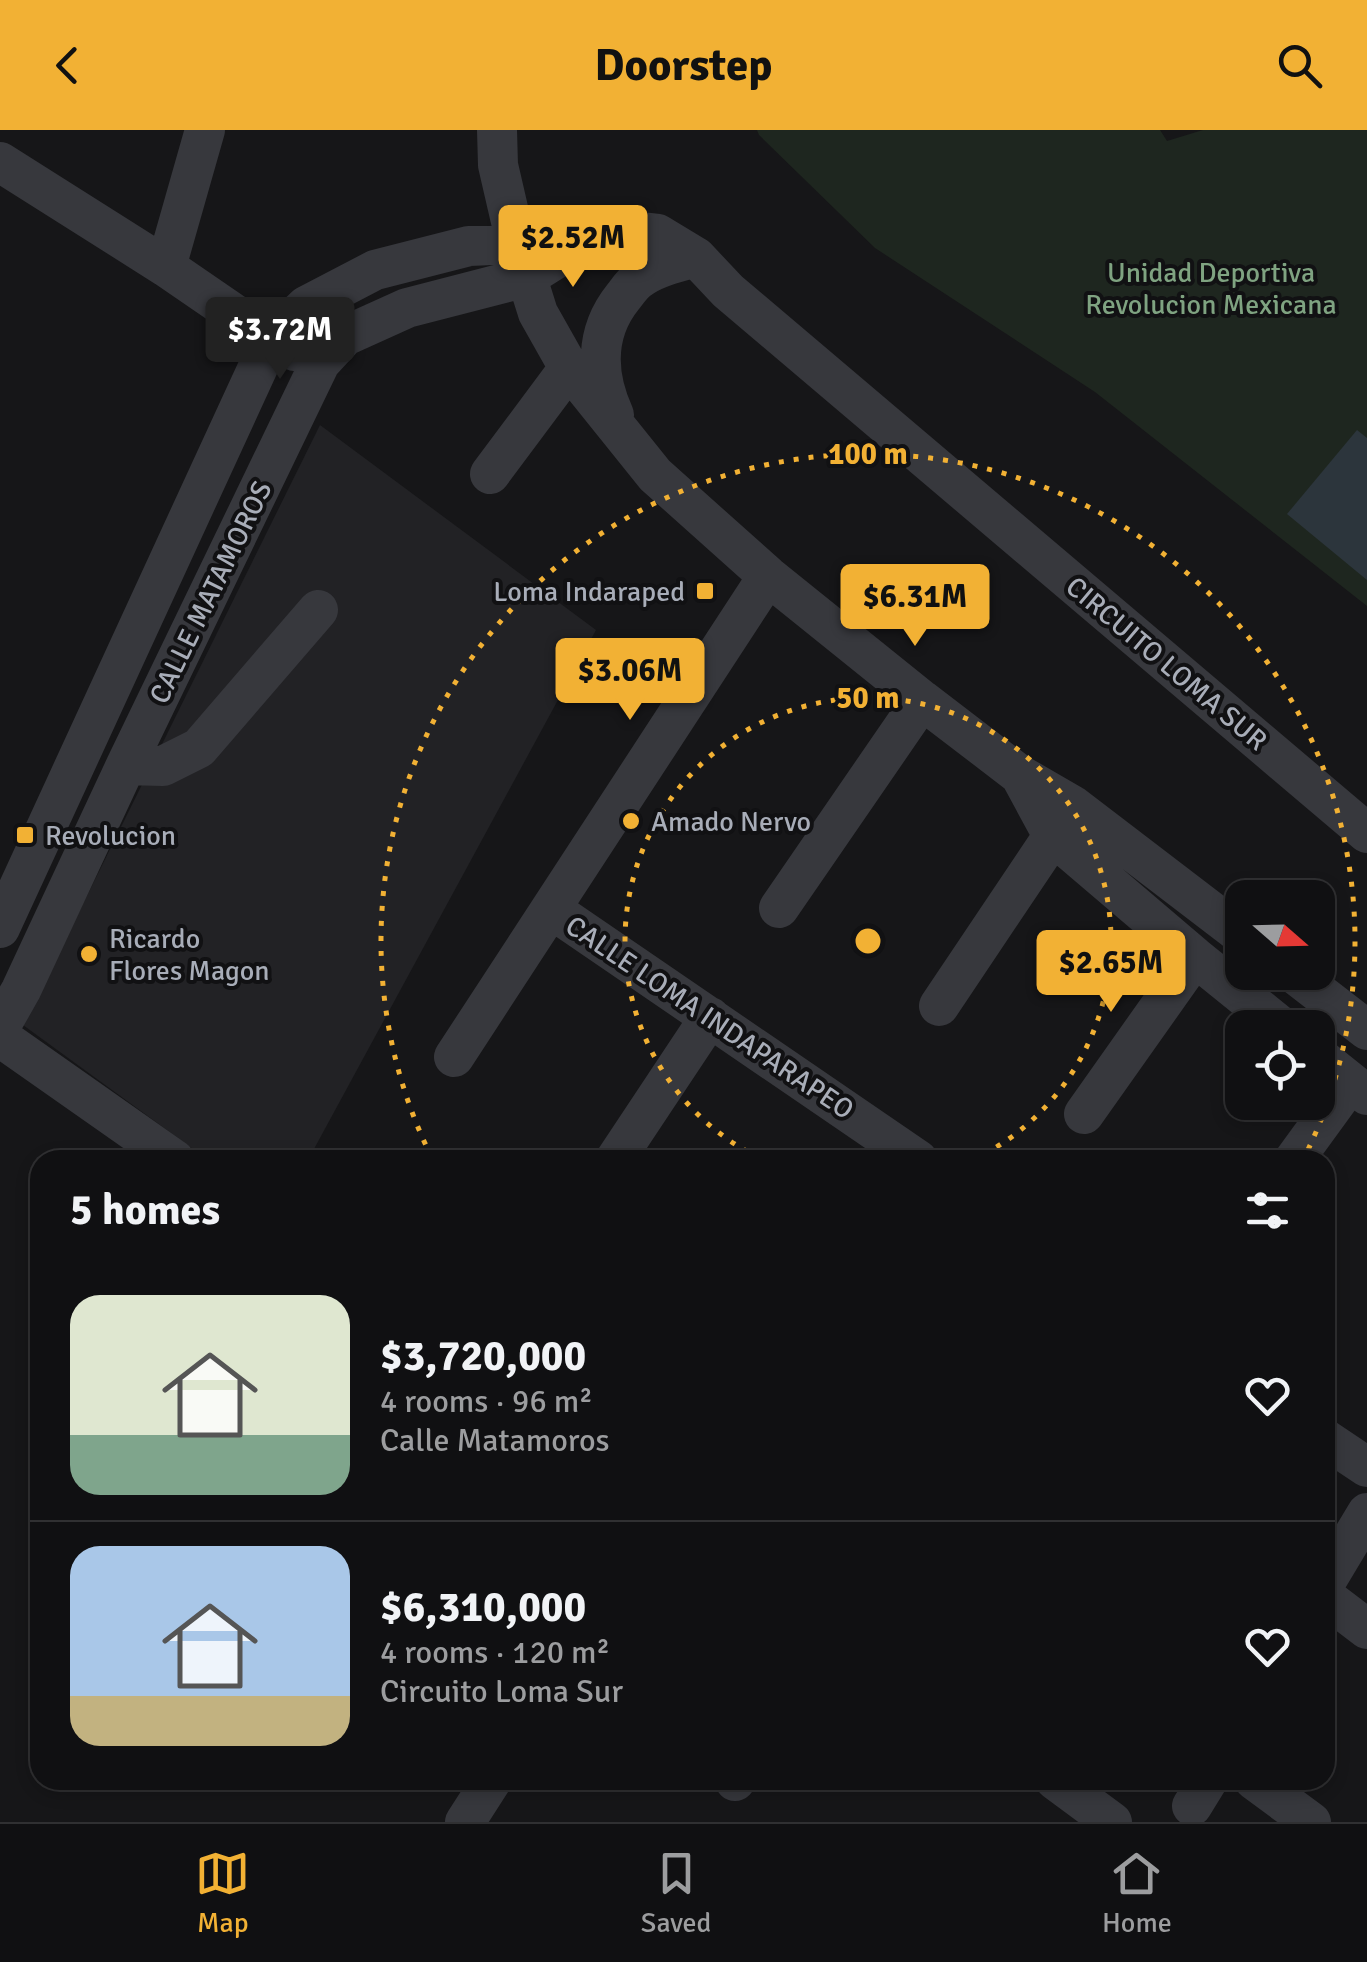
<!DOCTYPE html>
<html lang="en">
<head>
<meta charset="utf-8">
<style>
	:root { --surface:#101012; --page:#1e1e20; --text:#f1f3f6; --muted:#9c9d9f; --line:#303032; --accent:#f2b134 }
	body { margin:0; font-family:Signika,sans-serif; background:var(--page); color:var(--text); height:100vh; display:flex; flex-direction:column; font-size:38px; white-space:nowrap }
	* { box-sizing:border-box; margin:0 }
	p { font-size:32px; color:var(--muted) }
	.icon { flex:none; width:55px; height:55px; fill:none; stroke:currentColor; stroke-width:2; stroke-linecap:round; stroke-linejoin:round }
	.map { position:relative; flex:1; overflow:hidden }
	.side { position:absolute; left:30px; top:1020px; width:1305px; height:640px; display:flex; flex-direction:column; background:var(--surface); border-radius:30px; box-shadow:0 5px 15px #0003,0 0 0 2px var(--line) }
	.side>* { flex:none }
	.needle { width:65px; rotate:110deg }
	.fabs { position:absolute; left:1225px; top:750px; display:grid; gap:20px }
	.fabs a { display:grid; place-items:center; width:110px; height:110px; border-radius:20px; background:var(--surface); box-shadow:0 5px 15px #0003,0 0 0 2px var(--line); font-size:50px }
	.price { position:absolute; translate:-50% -85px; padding:0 22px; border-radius:10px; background:var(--accent); color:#111; font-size:32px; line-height:65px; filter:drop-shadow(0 2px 5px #0008) }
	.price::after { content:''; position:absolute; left:50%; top:60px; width:30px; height:22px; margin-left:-15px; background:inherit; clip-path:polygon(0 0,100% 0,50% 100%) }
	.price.selected { background:#222; color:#fff }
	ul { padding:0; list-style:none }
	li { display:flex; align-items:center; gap:30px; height:250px; padding:0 40px }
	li+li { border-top:2px solid var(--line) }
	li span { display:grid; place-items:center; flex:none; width:280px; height:200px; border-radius:30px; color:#555 }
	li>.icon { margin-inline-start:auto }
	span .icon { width:120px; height:120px; fill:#fffc; stroke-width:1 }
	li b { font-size:42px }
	h2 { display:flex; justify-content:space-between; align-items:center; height:120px; padding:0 40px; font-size:42px }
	header { display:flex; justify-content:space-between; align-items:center; height:130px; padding:0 40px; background:var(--accent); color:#111; font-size:45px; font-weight:800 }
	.dock { display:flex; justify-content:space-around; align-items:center; height:140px; border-top:2px solid var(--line); background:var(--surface); font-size:28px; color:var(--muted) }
	.dock a { display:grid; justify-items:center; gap:5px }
	.dock .selected { color:var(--accent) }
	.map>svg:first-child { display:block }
	.built { fill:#222225 }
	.green { fill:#1e261f }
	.water { fill:#2c353c }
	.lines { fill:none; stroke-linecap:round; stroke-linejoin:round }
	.minor { stroke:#37383d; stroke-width:40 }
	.ring { fill:none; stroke:#f2b134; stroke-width:5; stroke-dasharray:5 10 }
	.poi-dot { fill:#f2b134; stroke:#111113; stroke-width:4 }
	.labels { text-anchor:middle; stroke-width:8; stroke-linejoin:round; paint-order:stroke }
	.park-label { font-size:28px; fill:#7fa381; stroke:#111113 }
	.poi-label { font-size:28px; fill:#a8adb8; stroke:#111113; text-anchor:start }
	.street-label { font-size:28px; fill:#a8adb8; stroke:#111113 }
	.centre { fill:#f2b134; stroke:#111113; stroke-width:5 }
	.ring-label { font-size:30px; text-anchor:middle; font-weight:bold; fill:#f2b134; stroke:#111113; stroke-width:8; stroke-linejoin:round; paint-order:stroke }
</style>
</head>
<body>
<header><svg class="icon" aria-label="back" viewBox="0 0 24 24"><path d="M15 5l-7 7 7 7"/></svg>Doorstep<svg class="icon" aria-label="search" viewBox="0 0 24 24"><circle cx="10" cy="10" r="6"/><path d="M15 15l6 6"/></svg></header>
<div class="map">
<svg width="1367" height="1692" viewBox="0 0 1367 1692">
	<rect width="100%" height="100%" fill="#161618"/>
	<path class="built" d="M320,295L596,500L308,1030H208L23,895Z"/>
	<path class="green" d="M757,0H1160L1167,11L1203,0H1367V476L1095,262L875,118L759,5Z"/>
	<path class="water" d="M1357,300L1367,308V450L1287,384Z"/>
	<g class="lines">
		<path class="minor" d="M497,0L498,35L516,113L538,183L569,238L655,345L768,446L922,570L1020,645L1072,675L1242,805
			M0,32L166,137L271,209L295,221
			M166,137L205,0
			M614,285C596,245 594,203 623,167C627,162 632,154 638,150C654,137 677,133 696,127
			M490,344L569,238
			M126,635L163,636L199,618L318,480
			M1020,645L1053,706L1195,827L1283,898
			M779,778L922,570
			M551,779L918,1030
			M0,798L271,209L306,176L375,140L469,116L542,113
			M1292,842L1367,900
			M939,876L1053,706
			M0,897L21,860L126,635L320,233L345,206L407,178L527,147L581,113L613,99L658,104L696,127L728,161L1367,703
			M0,907L175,1030
			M1318,926L1367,965
			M454,927L768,446
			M1084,984L1195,827
			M615,1030L710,887
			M1294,1030L1350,953
			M1325,1309L1367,1337
			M1325,1453L1367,1383
			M1325,1467L1367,1499
			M1055,1650L1112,1692
			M1254,1650L1311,1692
			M735,1651L736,1650
			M1192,1676L1208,1650
			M465,1692L492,1650"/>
	</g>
	<g class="ring">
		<path d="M761 1029A243 243 0 1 1 975 1029"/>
		<path d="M432 1028A487 487 0 1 1 1304 1028"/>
	</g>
	<g class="poi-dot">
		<rect x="695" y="451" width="20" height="20" rx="5"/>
		<circle cx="631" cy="691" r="10"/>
		<rect x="15" y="695" width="20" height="20" rx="5"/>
		<circle cx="89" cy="824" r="10"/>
	</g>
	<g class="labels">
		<g class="park-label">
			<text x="1211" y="152">Unidad Deportiva<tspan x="1211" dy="32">Revolucion Mexicana</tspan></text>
		</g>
		<g class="poi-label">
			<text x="685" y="471" text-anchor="end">Loma Indaraped</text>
			<text x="651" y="701">Amado Nervo</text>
			<text x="45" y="715">Revolucion</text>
			<text x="109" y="818">Ricardo<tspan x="109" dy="32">Flores Magon</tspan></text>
		</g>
		<g class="street-label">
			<text transform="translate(210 462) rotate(-64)" y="10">CALLE MATAMOROS</text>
			<text transform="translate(1167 533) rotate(40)" y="10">CIRCUITO LOMA SUR</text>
			<text transform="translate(710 887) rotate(34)" y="10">CALLE LOMA INDAPARAPEO</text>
		</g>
	</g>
	<circle cx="868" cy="811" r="15" class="centre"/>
	<g class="ring-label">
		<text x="868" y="334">100 m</text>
		<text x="868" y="578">50 m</text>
	</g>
</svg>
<div class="fabs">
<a><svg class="needle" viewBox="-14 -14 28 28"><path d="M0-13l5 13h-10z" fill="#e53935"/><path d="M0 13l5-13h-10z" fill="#9c9d9f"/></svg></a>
<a><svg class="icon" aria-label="locate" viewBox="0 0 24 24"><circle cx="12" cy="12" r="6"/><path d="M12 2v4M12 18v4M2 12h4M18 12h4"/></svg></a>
</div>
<b class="price" style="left:573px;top:160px">$2.52M</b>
<b class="price selected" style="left:280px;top:252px">$3.72M</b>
<b class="price" style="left:915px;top:519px">$6.31M</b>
<b class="price" style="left:630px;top:593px">$3.06M</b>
<b class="price" style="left:1111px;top:885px">$2.65M</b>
<section class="side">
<h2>5 homes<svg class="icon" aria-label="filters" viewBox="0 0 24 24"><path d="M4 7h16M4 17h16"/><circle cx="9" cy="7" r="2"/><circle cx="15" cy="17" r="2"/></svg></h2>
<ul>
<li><span style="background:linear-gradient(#dfe7d0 70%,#7fa58c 0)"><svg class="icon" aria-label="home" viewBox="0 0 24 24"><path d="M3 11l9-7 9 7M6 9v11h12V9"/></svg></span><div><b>$3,720,000</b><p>4 rooms · 96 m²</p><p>Calle Matamoros</p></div><svg class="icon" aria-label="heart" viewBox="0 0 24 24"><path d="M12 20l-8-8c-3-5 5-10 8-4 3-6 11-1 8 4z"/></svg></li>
<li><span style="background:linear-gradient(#a9c7e8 75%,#c2b280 0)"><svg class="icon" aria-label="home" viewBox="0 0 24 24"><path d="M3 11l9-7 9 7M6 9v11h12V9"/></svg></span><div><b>$6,310,000</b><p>4 rooms · 120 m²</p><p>Circuito Loma Sur</p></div><svg class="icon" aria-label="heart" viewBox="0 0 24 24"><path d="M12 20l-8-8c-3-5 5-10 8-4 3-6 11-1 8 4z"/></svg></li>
</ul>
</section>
</div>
<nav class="dock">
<a class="selected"><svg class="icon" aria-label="map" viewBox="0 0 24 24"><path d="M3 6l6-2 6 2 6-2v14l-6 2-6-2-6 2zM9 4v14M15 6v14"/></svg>Map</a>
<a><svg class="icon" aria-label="saved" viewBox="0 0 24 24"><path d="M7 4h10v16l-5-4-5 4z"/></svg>Saved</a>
<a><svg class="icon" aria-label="home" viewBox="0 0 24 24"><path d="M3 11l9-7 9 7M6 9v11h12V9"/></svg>Home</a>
</nav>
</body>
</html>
